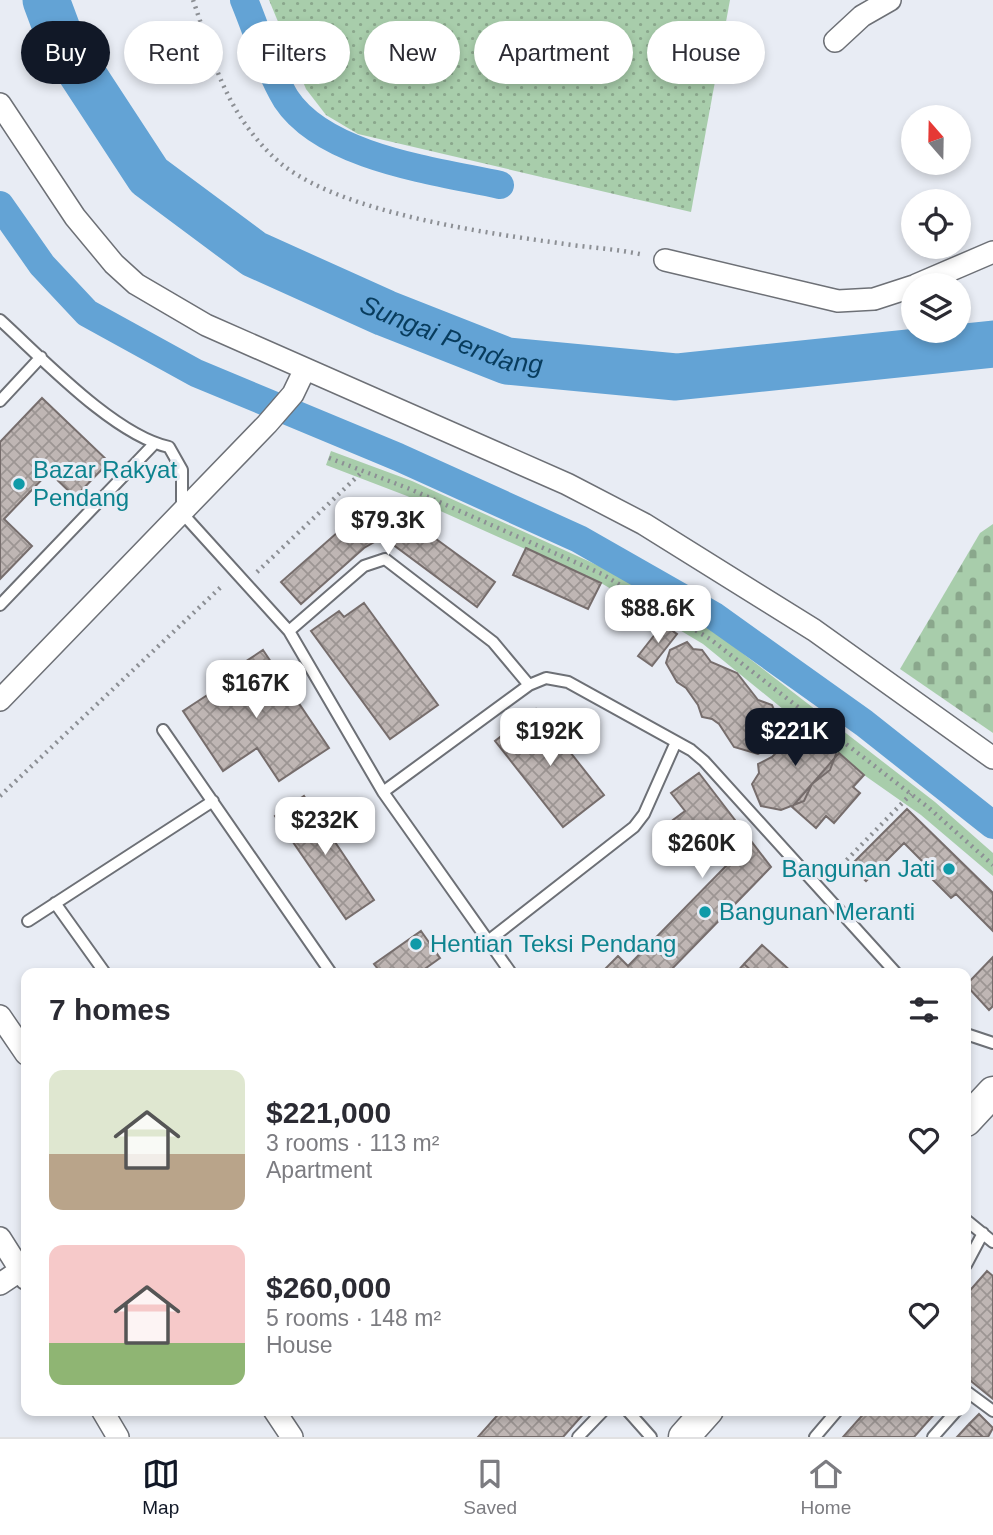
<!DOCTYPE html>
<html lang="en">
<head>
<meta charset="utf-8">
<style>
	:root { --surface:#fff; --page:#f2f2f3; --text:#2b2b33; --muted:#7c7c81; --line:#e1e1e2; --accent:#111827 }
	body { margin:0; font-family:Helvetica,sans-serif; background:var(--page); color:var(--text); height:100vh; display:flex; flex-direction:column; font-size:26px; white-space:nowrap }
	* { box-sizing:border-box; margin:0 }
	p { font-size:23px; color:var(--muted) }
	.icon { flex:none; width:38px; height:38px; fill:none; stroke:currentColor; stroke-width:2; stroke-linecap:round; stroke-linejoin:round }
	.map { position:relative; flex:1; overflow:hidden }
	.side { position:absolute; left:21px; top:968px; width:950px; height:448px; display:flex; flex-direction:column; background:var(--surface); border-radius:14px; box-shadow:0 4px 10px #0003 }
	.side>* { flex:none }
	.hud { position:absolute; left:21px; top:21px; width:952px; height:63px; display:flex; gap:14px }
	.needle { width:46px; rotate:340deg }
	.fabs { position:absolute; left:901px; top:105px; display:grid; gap:14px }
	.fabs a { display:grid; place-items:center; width:70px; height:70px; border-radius:50%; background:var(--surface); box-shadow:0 4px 10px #0003; font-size:35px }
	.price { position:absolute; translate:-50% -60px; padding:0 16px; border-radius:14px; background:#fff; color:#222; font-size:23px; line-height:46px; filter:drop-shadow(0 2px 4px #0008) }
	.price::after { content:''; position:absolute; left:50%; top:42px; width:21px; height:16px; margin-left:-10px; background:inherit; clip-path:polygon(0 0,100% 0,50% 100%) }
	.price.selected { background:var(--accent); color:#fff }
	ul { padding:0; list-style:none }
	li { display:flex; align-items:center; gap:21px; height:175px; padding:0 28px }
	li span { display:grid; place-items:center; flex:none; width:196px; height:140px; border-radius:14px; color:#555 }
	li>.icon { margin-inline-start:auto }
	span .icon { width:84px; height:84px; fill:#fffc; stroke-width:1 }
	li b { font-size:30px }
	h2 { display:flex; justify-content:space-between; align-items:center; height:84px; padding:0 28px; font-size:30px }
	.tag { padding:0 24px; border-radius:32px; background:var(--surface); box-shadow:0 4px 10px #0003; font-size:24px; line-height:63px }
	.tag.selected { background:var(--accent); color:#fff }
	.tabs { display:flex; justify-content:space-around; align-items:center; height:98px; border-top:2px solid var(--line); background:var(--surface); font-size:19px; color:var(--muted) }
	.tabs a { display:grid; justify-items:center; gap:4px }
	.tabs .selected { color:var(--accent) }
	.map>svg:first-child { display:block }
	.grass { fill:url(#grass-dots) }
	.cemetery { fill:url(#cemetery-stones) }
	.park { fill:#a8cdab }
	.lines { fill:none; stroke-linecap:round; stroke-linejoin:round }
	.canal { stroke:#63a3d5; stroke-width:28 }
	.river { stroke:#63a3d5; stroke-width:47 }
	.building { fill:url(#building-cross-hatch); stroke:#766d6c; stroke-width:2 }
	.lane-casing { stroke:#6d7076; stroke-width:14 }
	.street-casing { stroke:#6d7076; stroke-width:24 }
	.secondary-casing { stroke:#6d7076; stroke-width:33 }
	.path { stroke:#8c8f94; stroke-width:4.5; stroke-dasharray:2 5; stroke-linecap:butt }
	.lane { stroke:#fff; stroke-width:10 }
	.street { stroke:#fff; stroke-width:21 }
	.secondary { stroke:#fff; stroke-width:30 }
	.culture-dot { fill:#0f9aa8; stroke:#e8ecf4; stroke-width:2.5 }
	.labels { text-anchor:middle; stroke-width:6; stroke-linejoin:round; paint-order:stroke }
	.culture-label { font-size:24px; fill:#0d838f; stroke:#e8ecf4; text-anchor:start }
	.water-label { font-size:26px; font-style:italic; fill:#083c5d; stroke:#e8ecf4 }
</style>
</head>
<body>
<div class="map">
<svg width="993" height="1437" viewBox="0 0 993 1437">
	<defs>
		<pattern id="grass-dots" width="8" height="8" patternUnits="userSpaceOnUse" patternTransform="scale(1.75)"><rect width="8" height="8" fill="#a8cdab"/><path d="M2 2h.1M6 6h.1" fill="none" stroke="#8aa78c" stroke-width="1.8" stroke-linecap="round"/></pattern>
		<pattern id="cemetery-stones" width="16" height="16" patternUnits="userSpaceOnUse" patternTransform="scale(1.75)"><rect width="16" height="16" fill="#a8cdab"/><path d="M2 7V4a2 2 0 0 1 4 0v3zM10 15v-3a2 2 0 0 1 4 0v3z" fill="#8aa78c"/></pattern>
		<pattern id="building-cross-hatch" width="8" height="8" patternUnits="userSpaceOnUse" patternTransform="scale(1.75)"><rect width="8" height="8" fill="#bfb6b4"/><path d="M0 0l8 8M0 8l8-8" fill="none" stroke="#9c9593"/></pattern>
	</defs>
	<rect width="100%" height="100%" fill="#e8ecf4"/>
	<path class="grass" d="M269,0H730L691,212L358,134L326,115L306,89Z"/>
	<path class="cemetery" d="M993,524V733L900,669L980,533Z"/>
	<path class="park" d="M331,451L412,481L608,570L715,632L935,802L993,853V876L921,815L864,775L703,644L601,583L407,496L326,465Z"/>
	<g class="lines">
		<path class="canal" d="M244,0C256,29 270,73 286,99C325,158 436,171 500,185
			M0,205L42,265L87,313L196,373L398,457L579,539L714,616L864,723L993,825"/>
		<path class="river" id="s1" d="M46,0L62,43L149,176L254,254L385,313L507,361L676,377L993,344"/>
	</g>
	<path class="building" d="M42,398L109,462L75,497L49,472L4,519L32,546L0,579V442Z
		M379,510L395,512L410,520L495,582L477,607L392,544L378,540L364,548L301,604L281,582L347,524Z
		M526,548L601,583L588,609L513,575Z
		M364,603L438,705L390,739L311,631L339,611L344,617Z
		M663,624L677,634L652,666L638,656Z
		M687,642L693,649L702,650L711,662L737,673L758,700L772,705L782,728L776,744L758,754L734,747L719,724L712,719L702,717L698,705L686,688L677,682L666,663L670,650Z
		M263,650L329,748L279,781L257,748L223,771L183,711L218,688L214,682Z
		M536,709L604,795L563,827L495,741Z
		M805,724L828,729L836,754L830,770L812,784L804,801L781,810L761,806L752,784L759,773L758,764L772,757L780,749L787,735Z
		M839,753L864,775L853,787L860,793L834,823L826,816L816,828L792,807Z
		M699,773L771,867L668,973H608L605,969L618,956L628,966L726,866L698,829L686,838L673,820L685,811L671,793Z
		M304,796L374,900L346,919L275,816Z
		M907,809L993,893V931L956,894L951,898L929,876L933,872L904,843L866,881L850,866Z
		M421,931L440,958L419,973H381L374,964Z
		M762,945L793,973H754L744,964Z
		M993,957V1006L989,1010L966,985Z
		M744,964L754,973H736Z
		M987,1271L993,1276V1399L966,1377V1295Z
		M502,1410H587L563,1437H478Z
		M867,1410H938L914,1437H843Z
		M979,1414L993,1428L988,1437H983L969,1424Z
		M969,1424L983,1437H957Z"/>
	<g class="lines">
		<defs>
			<path id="lane" d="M0,320C42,358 114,435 169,447L182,470V513L289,631L383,792L511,973
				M0,401L41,357
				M0,605L154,444
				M289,631L364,566L385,559L493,642L529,685
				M163,730L331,973
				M383,792L529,685L546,678L568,682L691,750L704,761L896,973
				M55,903L105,973
				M28,921L213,801
				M488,941L634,827L644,814L676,742
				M966,1034L993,1043
				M966,1220L993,1242
				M966,1265L983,1233
				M966,1391L993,1411
				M627,1410L651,1437
				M578,1437L604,1410
				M815,1437L838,1410
				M933,1437L957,1410"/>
			<path id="street" d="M835,41L862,16L890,0
				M0,104L75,217L114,264L136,284L206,325L567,484L644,524L814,630L993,758
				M665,260L838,301L874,299L914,286
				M916,285L993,252
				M0,700L267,424L293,394L305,369
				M0,1016L26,1054
				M0,1238L26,1279
				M0,1284L21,1270
				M102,1410L118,1437
				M274,1410L292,1437"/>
			<path id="secondary" d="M966,1121L993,1092
				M684,1437L708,1410"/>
		</defs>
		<use href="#lane" class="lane-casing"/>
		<use href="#street" class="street-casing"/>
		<use href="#secondary" class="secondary-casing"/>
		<path class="path" d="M193,0C204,31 213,66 228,95C240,120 262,149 284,166C348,214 486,233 565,244C592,248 618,249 644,255
			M329,458L410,489L602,574L710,639L929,808L993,865
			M257,572L363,471
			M0,796L223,585
			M832,875L911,794"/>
		<use href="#lane" class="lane"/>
		<use href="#street" class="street"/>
		<use href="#secondary" class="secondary"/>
	</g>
	<g class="culture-dot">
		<circle cx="19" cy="484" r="7"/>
		<circle cx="949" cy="869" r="7"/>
		<circle cx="705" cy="912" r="7"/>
		<circle cx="416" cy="944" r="7"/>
	</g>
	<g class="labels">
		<g class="culture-label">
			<text x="33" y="478">Bazar Rakyat<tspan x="33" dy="28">Pendang</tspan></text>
			<text x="935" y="877" text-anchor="end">Bangunan Jati</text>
			<text x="719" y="920">Bangunan Meranti</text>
			<text x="430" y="952">Hentian Teksi Pendang</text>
		</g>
		<g class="water-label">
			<text dy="9" stroke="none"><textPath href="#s1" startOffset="550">Sungai Pendang</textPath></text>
		</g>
	</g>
</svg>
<div class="fabs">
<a><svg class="needle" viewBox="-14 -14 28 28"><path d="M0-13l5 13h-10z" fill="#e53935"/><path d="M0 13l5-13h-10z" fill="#7c7c81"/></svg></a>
<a><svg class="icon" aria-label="locate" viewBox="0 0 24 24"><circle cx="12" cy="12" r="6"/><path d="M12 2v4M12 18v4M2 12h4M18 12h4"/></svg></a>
<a><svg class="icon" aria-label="layers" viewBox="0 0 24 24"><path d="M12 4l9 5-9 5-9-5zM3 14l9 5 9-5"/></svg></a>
</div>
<b class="price" style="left:388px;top:557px">$79.3K</b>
<b class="price" style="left:658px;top:645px">$88.6K</b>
<b class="price" style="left:256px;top:720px">$167K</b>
<b class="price" style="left:550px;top:768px">$192K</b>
<b class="price selected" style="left:795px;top:768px">$221K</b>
<b class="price" style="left:325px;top:857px">$232K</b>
<b class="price" style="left:702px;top:880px">$260K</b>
<div class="hud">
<a class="tag selected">Buy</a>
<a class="tag">Rent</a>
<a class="tag">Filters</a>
<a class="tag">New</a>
<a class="tag">Apartment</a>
<a class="tag">House</a>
</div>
<section class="side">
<h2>7 homes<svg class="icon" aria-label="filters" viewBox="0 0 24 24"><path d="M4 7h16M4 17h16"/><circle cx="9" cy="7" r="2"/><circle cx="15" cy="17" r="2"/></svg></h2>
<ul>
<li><span style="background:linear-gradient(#dfe7d0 60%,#b9a48a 0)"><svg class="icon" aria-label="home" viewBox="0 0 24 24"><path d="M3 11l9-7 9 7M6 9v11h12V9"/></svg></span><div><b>$221,000</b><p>3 rooms · 113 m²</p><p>Apartment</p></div><svg class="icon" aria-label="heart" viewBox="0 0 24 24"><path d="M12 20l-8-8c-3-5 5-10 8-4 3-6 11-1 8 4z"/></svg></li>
<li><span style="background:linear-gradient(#f6c9c9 70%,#8fb573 0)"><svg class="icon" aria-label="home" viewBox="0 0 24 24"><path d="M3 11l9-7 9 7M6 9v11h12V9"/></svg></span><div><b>$260,000</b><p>5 rooms · 148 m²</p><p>House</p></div><svg class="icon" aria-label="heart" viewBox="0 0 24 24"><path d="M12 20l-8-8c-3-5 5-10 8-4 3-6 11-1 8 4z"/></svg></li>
</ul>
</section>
</div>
<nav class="tabs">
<a class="selected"><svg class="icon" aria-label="map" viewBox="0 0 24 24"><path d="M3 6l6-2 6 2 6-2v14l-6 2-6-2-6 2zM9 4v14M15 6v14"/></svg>Map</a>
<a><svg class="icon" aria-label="saved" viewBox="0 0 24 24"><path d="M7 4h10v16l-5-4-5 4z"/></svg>Saved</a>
<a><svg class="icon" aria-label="home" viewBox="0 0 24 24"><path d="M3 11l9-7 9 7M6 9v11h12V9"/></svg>Home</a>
</nav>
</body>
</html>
